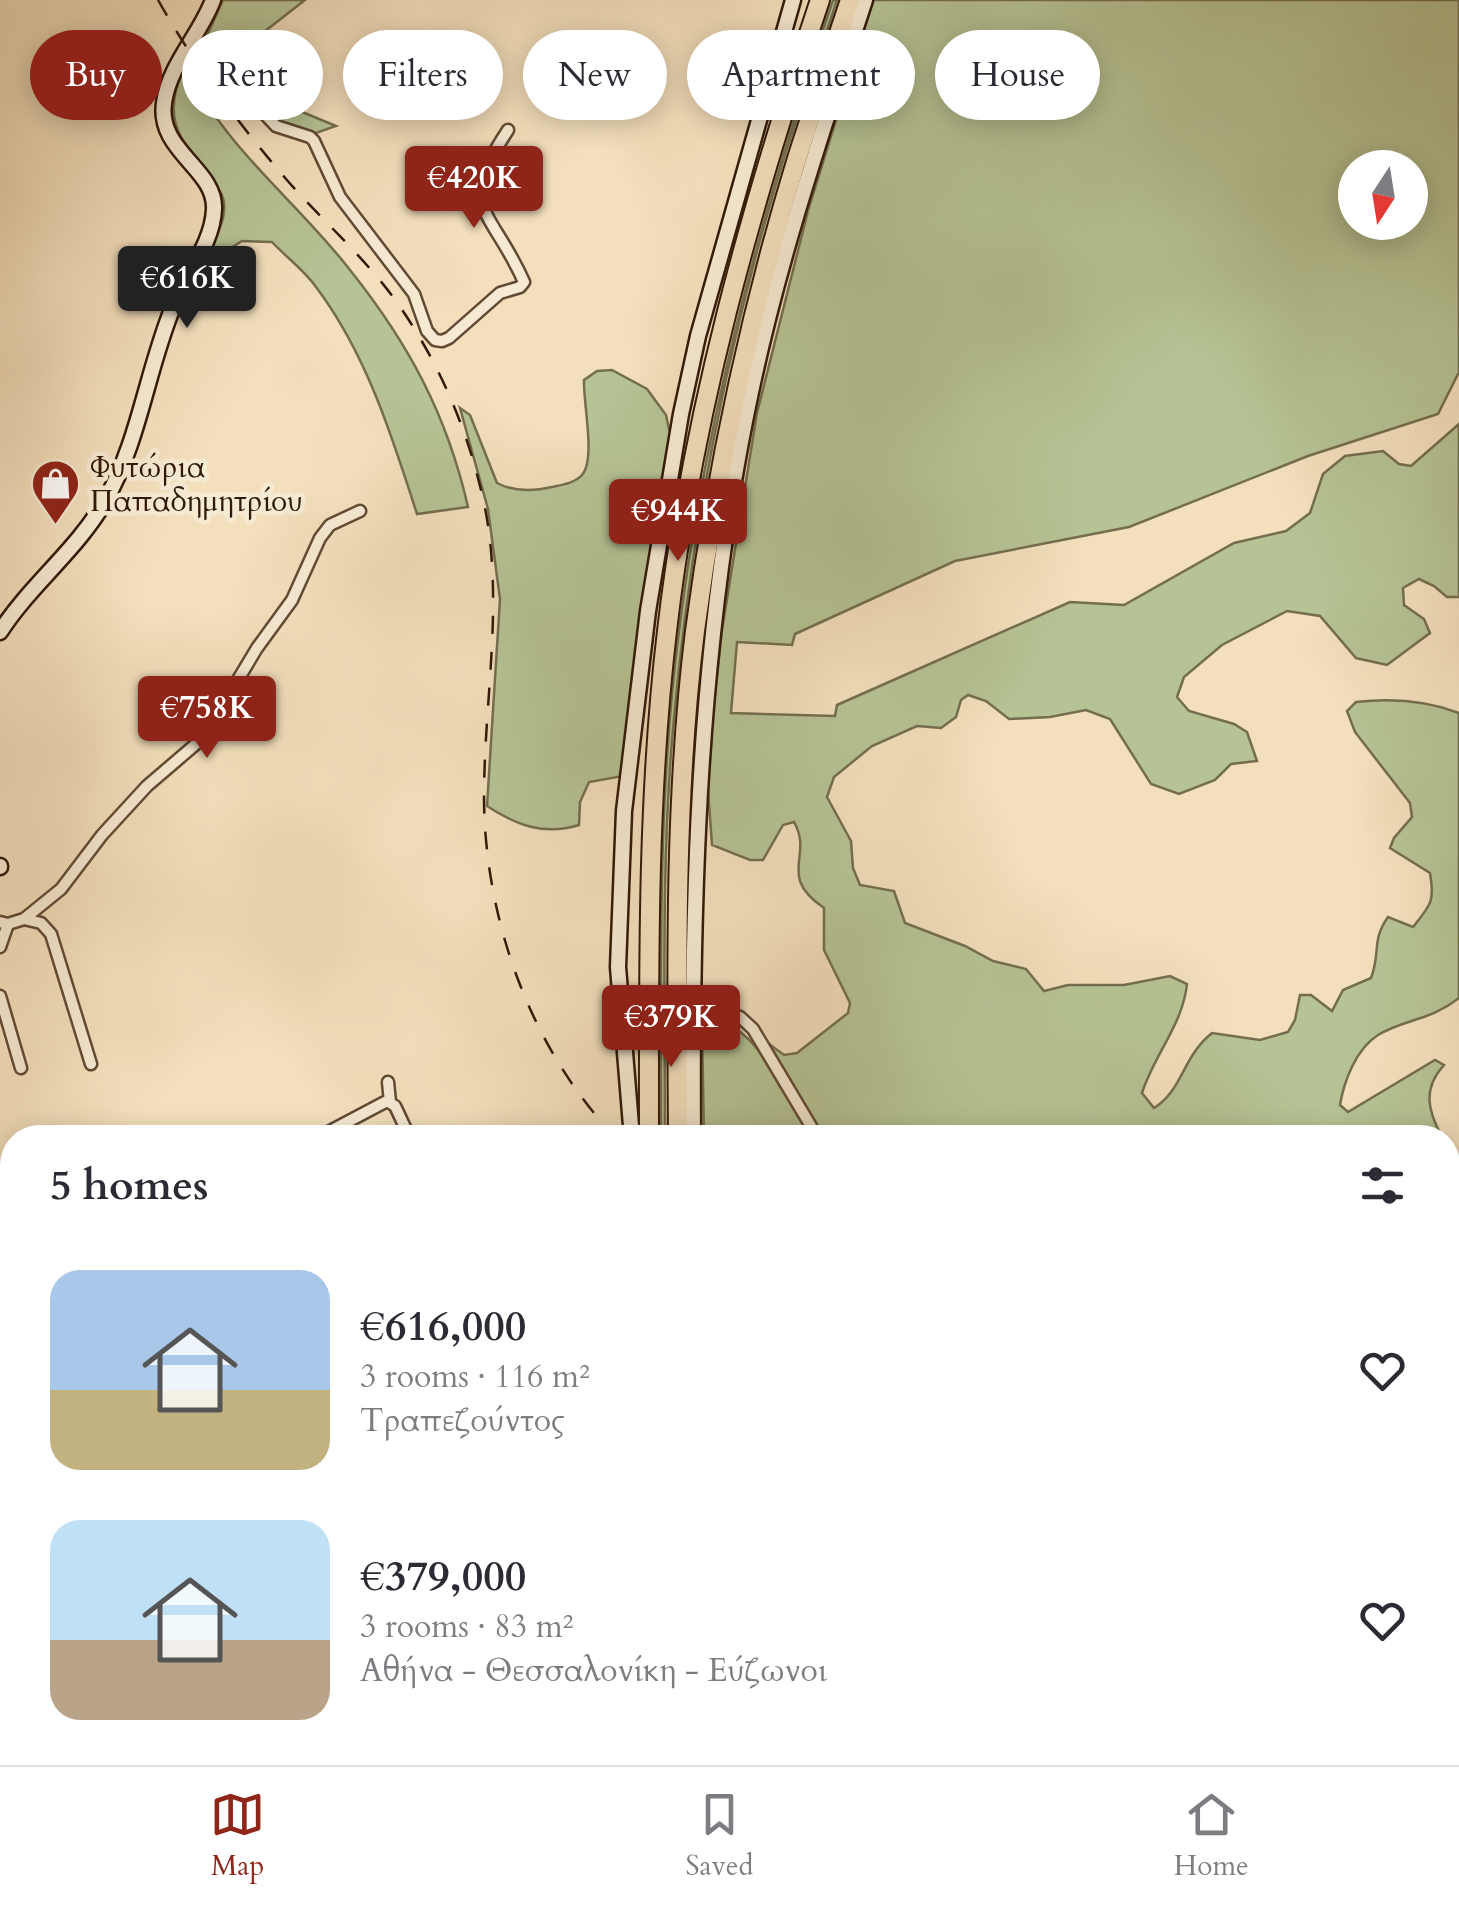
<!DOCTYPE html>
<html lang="en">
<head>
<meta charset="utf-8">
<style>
	:root { --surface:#fff; --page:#f2f2f3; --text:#2b2b33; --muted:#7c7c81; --line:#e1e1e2; --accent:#8f2418 }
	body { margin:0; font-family:Cardo,serif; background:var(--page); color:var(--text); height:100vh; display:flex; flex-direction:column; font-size:38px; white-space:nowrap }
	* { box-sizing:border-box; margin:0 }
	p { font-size:32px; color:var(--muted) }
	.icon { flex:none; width:55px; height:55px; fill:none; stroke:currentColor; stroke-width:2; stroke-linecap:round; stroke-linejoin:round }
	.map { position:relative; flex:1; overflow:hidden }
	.details { position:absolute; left:0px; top:1125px; width:1460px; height:640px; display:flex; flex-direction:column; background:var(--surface); border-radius:40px 40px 0 0; box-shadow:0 5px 25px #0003 }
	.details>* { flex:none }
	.hud { position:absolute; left:30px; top:30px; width:1400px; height:90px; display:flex; gap:20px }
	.needle { width:65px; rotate:192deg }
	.tools { position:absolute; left:1338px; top:150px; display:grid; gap:20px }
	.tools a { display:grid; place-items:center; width:90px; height:90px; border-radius:50%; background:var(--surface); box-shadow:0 5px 25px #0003; font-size:50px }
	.price { position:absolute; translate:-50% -85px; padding:0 22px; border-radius:10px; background:var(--accent); color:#fff; font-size:32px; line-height:65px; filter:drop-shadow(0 2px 5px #0008) }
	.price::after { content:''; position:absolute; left:50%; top:60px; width:30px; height:22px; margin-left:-15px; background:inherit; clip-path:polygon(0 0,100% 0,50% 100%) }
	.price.active { background:#222; color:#fff }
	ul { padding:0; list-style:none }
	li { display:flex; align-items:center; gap:30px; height:250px; padding:0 50px }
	li span { display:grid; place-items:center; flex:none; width:280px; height:200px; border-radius:30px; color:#555 }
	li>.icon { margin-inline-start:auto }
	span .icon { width:120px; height:120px; fill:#fffc; stroke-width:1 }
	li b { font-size:42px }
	h2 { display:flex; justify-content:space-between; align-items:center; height:120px; padding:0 50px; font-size:42px }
	.tag { padding:0 35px; border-radius:45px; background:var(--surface); box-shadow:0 5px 25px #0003; font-size:35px; line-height:90px }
	.tag.active { background:var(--accent); color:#fff }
	.tab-bar { display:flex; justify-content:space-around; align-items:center; height:140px; border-top:2px solid var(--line); background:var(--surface); font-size:28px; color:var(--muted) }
	.tab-bar a { display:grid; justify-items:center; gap:5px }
	.tab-bar .active { color:var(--accent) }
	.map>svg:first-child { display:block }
	.green { fill:#b6c394; stroke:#746e4e; stroke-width:2.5; fill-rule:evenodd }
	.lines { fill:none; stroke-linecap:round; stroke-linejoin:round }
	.street-casing { stroke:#624a34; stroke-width:15 }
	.secondary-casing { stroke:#311907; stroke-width:19 }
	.highway-casing { stroke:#311907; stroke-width:22 }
	.street { stroke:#f7ead3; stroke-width:10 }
	.secondary { stroke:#f7ead3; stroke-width:14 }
	.highway { stroke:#f3dfbc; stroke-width:18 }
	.rail { stroke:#311907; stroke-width:2.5; stroke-dasharray:18 18; stroke-linecap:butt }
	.labels { text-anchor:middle; stroke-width:9; stroke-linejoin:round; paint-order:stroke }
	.poi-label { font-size:30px; fill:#311907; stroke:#f7ead3; text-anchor:start }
</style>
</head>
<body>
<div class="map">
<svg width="1459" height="1765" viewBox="0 0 1459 1765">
	<rect width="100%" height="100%" fill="#f3dfbc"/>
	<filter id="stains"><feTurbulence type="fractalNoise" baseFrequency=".002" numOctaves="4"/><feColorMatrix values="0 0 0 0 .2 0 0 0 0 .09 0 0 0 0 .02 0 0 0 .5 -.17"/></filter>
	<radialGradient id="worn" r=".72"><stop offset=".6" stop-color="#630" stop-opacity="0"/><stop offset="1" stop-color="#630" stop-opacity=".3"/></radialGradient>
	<path class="green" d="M223,0H305L264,32L258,57L264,83L278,102L336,126L316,133L279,124L205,40Z
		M833,0H837C820,53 801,105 784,158C727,343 690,536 673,729C661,865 665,1001 665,1137H661C661,968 657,799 679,631C706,414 763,207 833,0Z
		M873,0H1459V372L1438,414L1308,456L1129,527L955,561L795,634L792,645L737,642L731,713L835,716L837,705L1070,602L1124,605L1234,543L1286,531L1310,513L1323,474L1345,456L1383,451L1399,464L1411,466L1459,424V597H1447L1434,586L1419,579L1403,588L1404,605L1424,619L1430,633L1387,665L1356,658L1320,616L1287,611L1222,645L1184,677L1177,697L1189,711L1234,724L1247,732L1257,761L1231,764L1215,780L1179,794L1151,784L1110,719L1086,710L1050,717L1009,719L986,701L968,695L961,700L956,717L941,728L917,726L872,746L834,777L827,797L851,841L853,868L860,885L894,891L905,923L965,946L993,961L1026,969L1044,991L1068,985H1124L1170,976L1187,984C1183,1024 1154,1055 1142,1093L1154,1108C1183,1090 1182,1057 1212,1033L1260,1040L1288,1032L1295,1020L1300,995H1311L1332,1011L1343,990L1371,978C1381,952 1371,941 1388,917L1413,927C1431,905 1435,901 1430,873L1390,848L1394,838L1412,817L1410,803L1355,732L1347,711L1356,702C1391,698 1425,700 1459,713V998C1430,1021 1404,1019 1378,1035C1356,1049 1344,1081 1340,1105L1348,1112L1435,1060L1444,1065C1422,1089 1428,1111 1442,1137H824L769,1044L784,1055L797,1053L848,1013L850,1003L824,950V908C776,875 814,857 794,822L783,825L763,860H750L712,845L708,790L713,713L722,630L757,413L808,211ZM1355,168H1410V222H1355Z
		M184,69C202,97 220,125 242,150C277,191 317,227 350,270C409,344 447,415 468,507L417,514C392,436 366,353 316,287C304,270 286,257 272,242L242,241L221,254L211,249C218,232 229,213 222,195C218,187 209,177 203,170C176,136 163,112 184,69Z
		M612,370L647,389L666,415L670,433L657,510L623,776L589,782L580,802L579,825C544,836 516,825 487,806L500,599L488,509L460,408L470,415L497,483C514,492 534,491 552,487C561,485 575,483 582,475C596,459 583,403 584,380L597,371Z
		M711,1019C757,1023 789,1101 811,1137H704L702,1024Z
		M1459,1222V1442L1448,1444V1231Z
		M1459,1726V1765H1378L1372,1753L1448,1752V1728Z"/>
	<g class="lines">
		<defs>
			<path id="street" d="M194,39L276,126L310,137L314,141L340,197L414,294L427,331L435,340L442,341L449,338L500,293L520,287L524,282C491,207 455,210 508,130
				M24,919L41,923L51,934L91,1064
				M0,922L8,924L24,919L61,889L102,835L147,786L203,738L257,648L292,600L320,538L330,525L360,511
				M0,947L8,924
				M0,996L21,1068
				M692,1002L740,1017L753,1029L818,1138
				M388,1082L390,1102
				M317,1138L387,1101L395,1106L410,1138
				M0,1188L12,1183
				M0,1271L12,1297
				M1448,1593L1459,1590
				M1448,1601L1459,1644
				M1180,1752L1186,1765
				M1368,1752L1373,1765"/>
			<path id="secondary" d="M0,632C30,585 77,550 105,501C139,442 147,370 173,307C185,276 213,243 214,209C216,169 157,151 164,103C169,65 200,35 213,0
				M0,866V867
				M632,1138L618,967L624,811L648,611L681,414L698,336L793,0
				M693,1138C691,889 699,636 751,392C779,259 823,129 865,0
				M0,1590L12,1660
				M13,1765L17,1752
				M581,1765L583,1752
				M778,1765L782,1752"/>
			<path id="highway" d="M649,1138C649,968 647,800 667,631C692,414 751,206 820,0
				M678,1138C677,968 674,799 695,631C716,474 749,317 795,165C812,110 832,55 850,0
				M660,1765V1752"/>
		</defs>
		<use href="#street" class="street-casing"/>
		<use href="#secondary" class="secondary-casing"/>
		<use href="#highway" class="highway-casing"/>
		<use href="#street" class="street"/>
		<use href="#secondary" class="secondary"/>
		<use href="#highway" class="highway"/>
		<path class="rail" d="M158,0C194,64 238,123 286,179C321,219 361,254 393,297C438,359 468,429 484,503C504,599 485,694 484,791C483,915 529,1047 616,1138
			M906,1752L910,1765"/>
	</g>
	<defs>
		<symbol id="shop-pin" viewBox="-11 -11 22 30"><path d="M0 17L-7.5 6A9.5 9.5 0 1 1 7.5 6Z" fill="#8f2418" stroke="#f7ead3"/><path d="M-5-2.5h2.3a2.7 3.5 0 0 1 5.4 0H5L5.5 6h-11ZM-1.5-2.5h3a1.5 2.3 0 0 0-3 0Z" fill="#fff"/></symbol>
	</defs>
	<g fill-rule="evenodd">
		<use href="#shop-pin" x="28" y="456" width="55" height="75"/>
	</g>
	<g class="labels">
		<g class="poi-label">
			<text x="90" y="477">Φυτώρια<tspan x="90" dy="34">Παπαδημητρίου</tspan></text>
		</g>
	</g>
	<rect width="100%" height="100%" filter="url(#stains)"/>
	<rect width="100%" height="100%" fill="url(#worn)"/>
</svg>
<div class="tools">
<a><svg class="needle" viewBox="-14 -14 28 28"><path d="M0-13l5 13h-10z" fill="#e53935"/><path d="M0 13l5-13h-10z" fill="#7c7c81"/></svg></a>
</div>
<b class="price" style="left:474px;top:231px">€420K</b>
<b class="price active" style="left:187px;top:331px">€616K</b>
<b class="price" style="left:678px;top:564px">€944K</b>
<b class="price" style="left:207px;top:761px">€758K</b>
<b class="price" style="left:671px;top:1070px">€379K</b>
<div class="hud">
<a class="tag active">Buy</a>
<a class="tag">Rent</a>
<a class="tag">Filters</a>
<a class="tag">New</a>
<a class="tag">Apartment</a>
<a class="tag">House</a>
</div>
<section class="details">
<h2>5 homes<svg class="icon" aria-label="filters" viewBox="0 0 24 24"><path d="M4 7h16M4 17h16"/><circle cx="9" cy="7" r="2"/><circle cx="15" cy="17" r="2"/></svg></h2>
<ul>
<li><span style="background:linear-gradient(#a9c7e8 60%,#c2b280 0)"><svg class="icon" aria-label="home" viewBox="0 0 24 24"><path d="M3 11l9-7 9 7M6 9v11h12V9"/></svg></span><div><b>€616,000</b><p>3 rooms · 116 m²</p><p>Τραπεζούντος</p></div><svg class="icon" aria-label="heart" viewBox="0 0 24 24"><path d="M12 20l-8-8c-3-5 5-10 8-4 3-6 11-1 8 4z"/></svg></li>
<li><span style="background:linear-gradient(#bfe0f5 60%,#b9a48a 0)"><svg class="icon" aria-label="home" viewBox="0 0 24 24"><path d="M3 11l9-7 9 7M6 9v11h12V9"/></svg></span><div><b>€379,000</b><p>3 rooms · 83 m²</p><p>Αθήνα - Θεσσαλονίκη - Εύζωνοι</p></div><svg class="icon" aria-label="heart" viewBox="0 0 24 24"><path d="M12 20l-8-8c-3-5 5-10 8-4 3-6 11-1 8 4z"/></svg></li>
</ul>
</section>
</div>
<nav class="tab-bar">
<a class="active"><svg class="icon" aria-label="map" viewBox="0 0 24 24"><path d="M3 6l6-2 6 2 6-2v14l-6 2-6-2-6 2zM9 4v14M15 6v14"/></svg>Map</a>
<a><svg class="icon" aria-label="saved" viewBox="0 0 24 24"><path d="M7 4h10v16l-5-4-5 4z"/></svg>Saved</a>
<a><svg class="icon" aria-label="home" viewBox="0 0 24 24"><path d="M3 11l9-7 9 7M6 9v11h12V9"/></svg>Home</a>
</nav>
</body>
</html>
